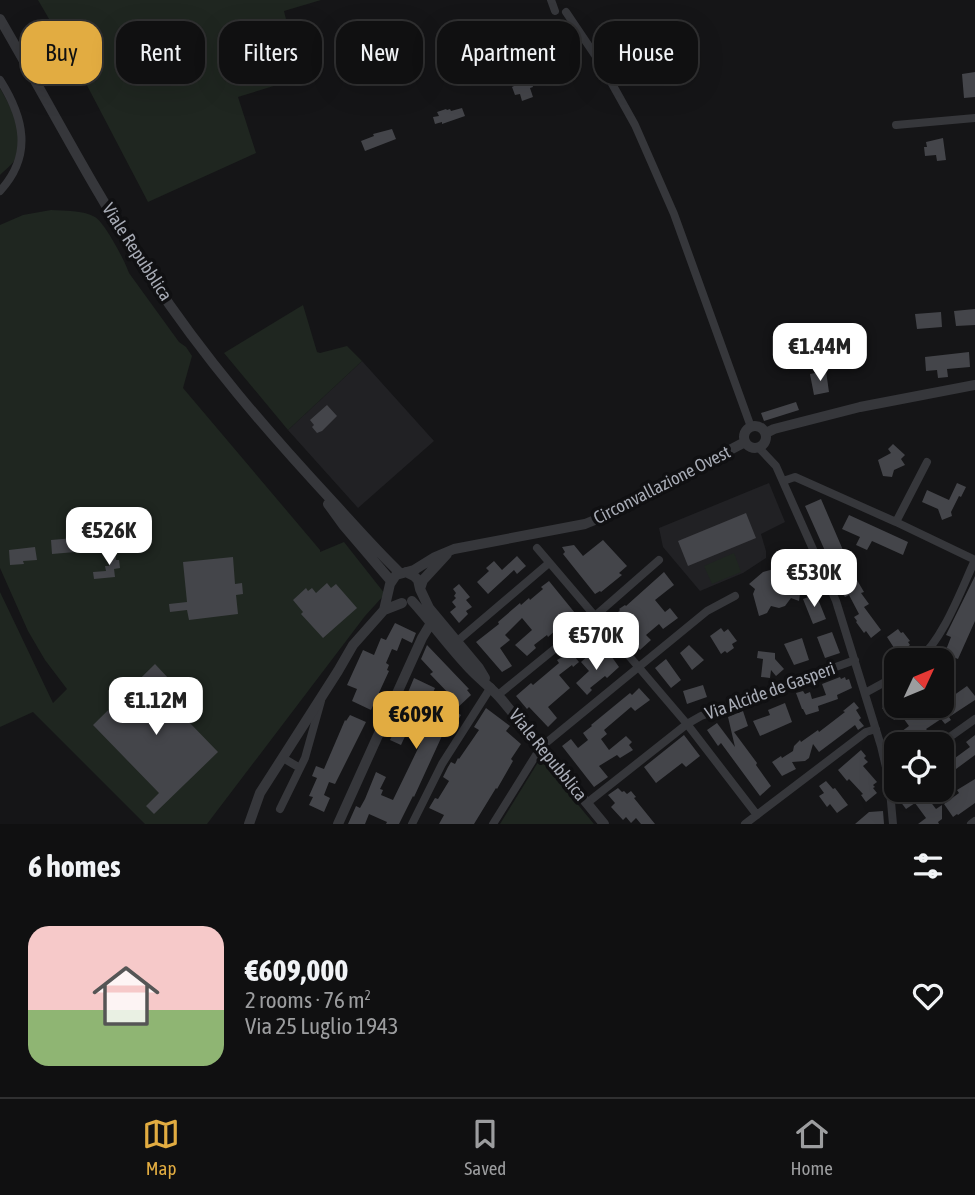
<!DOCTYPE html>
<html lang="en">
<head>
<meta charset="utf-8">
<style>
	:root { --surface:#101011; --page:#19191a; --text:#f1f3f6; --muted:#9c9d9f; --line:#303031; --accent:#e2ac41 }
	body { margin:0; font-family:"Asap Condensed",sans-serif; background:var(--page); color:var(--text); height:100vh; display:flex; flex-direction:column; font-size:26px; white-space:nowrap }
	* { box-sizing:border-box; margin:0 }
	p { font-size:23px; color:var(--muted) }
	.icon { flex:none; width:38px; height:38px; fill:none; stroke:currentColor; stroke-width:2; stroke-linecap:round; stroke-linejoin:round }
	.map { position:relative; height:824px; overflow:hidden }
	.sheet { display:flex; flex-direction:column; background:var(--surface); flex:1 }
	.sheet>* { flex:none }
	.top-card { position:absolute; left:21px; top:21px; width:934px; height:63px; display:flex; gap:14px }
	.needle { width:46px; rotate:46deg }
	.controls { position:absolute; left:884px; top:648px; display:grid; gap:14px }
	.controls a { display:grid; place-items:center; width:70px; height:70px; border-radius:14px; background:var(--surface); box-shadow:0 7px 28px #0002,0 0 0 2px var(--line); font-size:35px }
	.price { position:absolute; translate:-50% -60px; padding:0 16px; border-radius:14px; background:#fff; color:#222; font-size:23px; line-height:46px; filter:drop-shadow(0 2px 4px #0008) }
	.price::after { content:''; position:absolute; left:50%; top:42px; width:21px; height:16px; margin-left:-10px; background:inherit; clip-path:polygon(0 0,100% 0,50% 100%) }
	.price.current { background:var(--accent); color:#111 }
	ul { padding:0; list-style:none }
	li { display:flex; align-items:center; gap:21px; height:175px; padding:0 28px }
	li span { display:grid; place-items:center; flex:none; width:196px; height:140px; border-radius:21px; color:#555 }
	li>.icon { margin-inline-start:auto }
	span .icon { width:84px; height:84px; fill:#fffc; stroke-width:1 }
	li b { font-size:30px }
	h2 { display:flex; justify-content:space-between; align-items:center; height:84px; padding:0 28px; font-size:30px }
	.pill { padding:0 24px; border-radius:21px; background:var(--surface); box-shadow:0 7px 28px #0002,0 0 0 2px var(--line); font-size:24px; line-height:63px }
	.pill.current { background:var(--accent); color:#111 }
	.tabs { display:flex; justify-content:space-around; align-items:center; height:98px; border-top:2px solid var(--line); background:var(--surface); font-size:19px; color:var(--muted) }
	.tabs a { display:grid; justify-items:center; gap:4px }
	.tabs .current { color:var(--accent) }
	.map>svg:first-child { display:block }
	.built { fill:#212124 }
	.green { fill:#1f2620 }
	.building { fill:#44454a }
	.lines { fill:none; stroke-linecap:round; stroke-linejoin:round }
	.minor { stroke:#36373b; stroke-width:8 }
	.tertiary { stroke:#36373b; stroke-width:10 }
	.labels { text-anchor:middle; stroke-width:7; stroke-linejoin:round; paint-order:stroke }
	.street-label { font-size:18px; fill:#a8acb6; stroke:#101012 }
</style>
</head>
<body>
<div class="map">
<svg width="975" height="824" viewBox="0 0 975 824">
	<rect width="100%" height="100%" fill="#151517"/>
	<path class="built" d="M362,361L434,441L358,508L288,430Z
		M769,483L785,522L761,534L766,551V558L743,573L700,591L663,547L659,528Z"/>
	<path class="green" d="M38,0H321L284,11L300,78L238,97L256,153L148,202L80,72Z
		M0,88C11,109 28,134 16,158C12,165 5,170 0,175Z
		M51,210C64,211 83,210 95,217C105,223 125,261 129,273L179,342L186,347L192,356L183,388L320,550V552L344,542L385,594L365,616L207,824H145L33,712L0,727V592L53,703L67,689L45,660L28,631L0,568V225L23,215Z
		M303,305L317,352L320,353L347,346L362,361L288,430L224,353Z
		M734,553L741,572L712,584L704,566Z
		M540,759L594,824H500Z"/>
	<path class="building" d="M400,70L406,73L401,84L393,86L392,82L380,86L371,82L375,75L381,77L386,75L396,77Z
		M975,72V97L964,98L962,74Z
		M530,78L533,87L530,88L533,97L522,101L520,94L515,95L512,87L516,85V84Z
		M462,108L465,116L442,124V122L435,124L433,117L439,116L437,112L446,109L447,110L450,109L451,111Z
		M392,129L396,139L365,151L361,141L374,136L373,134Z
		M943,138L946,160L937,161L936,155L925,156L924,147H927L926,142Z
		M975,309V325L956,326L954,311Z
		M941,312L942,327L917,329L915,314Z
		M969,352L970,367L947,369L948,377L938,378L937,370L926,371L925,357Z
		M826,371L829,392L814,395L810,374Z
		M796,402L799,410L764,421L761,413Z
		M327,405L337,416L322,431L317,433L312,427L314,425L310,420Z
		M893,444L905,455L901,459L905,465L894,470L892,477L883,476L878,460L891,453L888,449Z
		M957,483L966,487L961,497L959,496L951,512L952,516L942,520L938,509L922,502L927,490L949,500Z
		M821,499L849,564L834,571L805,506Z
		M746,513L756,538L688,566L678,541Z
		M849,515L908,542L903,555L872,541L867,550L856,545L860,537L842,529Z
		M86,537L87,551L52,554L51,540Z
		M603,540L627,566L619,573L622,575L601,592L600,591L595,594L563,554L565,552L562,547L574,545L583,556Z
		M35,547L37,560L23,561L24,564L10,565L9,550Z
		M115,549L116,560H119L120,568L114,569L115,577L94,579L93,572L106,571L105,566H109L107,550Z
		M517,556L526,566L517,574L514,570L488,594L477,582L489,571L486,568L494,561L502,570Z
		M233,557L235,584L242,583L243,594L236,595L238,614L189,620L187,610L170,612L169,604L187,602L183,562Z
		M782,562L798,565L808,572L792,585L801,587L799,601L791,598L785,606L779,608L771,606L767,613L759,616L753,594L755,589L749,584L763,572L781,567Z
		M664,572L674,585L655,600L665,612L670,608L678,618L663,629L659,624L646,635L651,640L640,650L628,638L632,635L615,615L620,610L619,609L625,605L626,606Z
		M975,576V621L958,659L953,657L952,659L944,655L951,637L946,635Z
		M857,580L864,592L861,593L869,604L864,607L881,630L871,638L866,631L864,633L856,622L857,621L854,617L859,614L849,595L845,597L841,591L846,588L845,586Z
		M549,581L575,613L548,637L547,635L534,645L536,648L527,656L515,645L532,630L522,618L505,635L510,640L500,648L512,666L502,672L476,642L499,624L498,622L520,603L521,605L529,598L530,600L543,589L541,587Z
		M327,583L331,588L336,584L357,608L323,638L301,614L303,612L293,600L306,588L308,591L312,588L316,593Z
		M459,584L470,597L466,600L472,607L466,611L468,614L459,623L450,612L456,607L452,602L456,598L454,596L456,593L453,589Z
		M816,594L826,619L813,624L803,599Z
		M395,623L416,633L412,643L402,638L397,651L392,649L386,663L389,665L387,670L389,671L371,710L352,701L357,689L347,685L363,650L374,655L381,638L386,640Z
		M721,628L724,632L728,629L737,641L732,644L734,648L727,653L725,651L721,654L710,636Z
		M898,629L901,633L903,632L910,641L908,642L910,645L898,654L887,637Z
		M832,632L840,653L825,658L817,637Z
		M802,638L809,660L794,665L784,644Z
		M427,645L469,689L467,690L471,695L454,711L461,715L453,728L447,725L414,797L413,796L399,824H386L387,822L369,814L365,824H348L356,806L360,808L365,799L376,772L386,777L380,789L383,790L381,795L393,800L427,730L430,731L437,714L435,712L452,697L430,674L433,672L421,659Z
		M689,645L704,660L692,670L680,653Z
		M758,651L775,653V659L784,669L776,676L771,670L770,678L761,677L763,659L757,658Z
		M571,652L579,662L573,667L572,665L559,675L570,688L548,707L557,718L548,727L529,707L527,709L516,696L531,683L533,685L559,663L557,660Z
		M609,653L619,667L607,678L605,676L590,688L592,690L587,695L576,683L589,671L581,662L590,654L598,663Z
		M666,659L681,680L671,688L655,668Z
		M155,664L170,680L158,690L218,752L154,814L146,806L159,793L93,725Z
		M840,677L841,679L845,677L846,680L849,679L852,688L837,695L838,699L818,706L819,711L806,715L803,709H802L796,693L803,691L805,694L810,692L812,699L826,695L822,684Z
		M414,678L435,688L429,702L420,698L414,710L417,711L401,745L390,740L393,734L391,733Z
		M703,685L707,697L687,704L683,691Z
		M967,686L975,696V700L949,717L951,720L945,724L941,719L926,729L928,731L909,744H895L891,739L909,726L901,715L894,720L891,715L889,717L882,708L896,698V705H906L915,718L937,705H942V700L948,695L950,698Z
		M639,688L650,700L635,711L631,707L604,730L607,734L601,739L609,750L626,736L632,742L629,745L633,750L620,758L617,755L599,766L608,777L594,787L562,746L571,739L578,748L588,740L583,733L592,726L591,725L630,693L632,695Z
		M854,702L859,708L856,710L861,718L859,720L864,726L858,730L855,725L819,752L813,744L809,758L805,761L792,762L796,769L782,776L772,762L781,756L782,758L793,751L794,746L800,740L801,742L818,730L819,732L845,712L843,711Z
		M785,703L792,722L760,736L753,721L770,715L768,710Z
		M486,708L510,726L506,731L521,744L511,759L513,761L497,789L496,788L474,824H439L444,815L429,808L435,798L438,799L449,781L443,777L448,767L451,762L455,764L458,758L459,759L479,730L474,727Z
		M743,711L748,726L734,732L757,763L756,765L771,786L760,796L721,743L718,746L707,730L717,723L735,747L728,717Z
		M350,715L366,722L335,784L329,782L324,795L330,798L324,812L309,805L313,797L309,796L317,778L312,776L316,766L324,769L345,720L346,721Z
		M684,735L700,756L686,767L682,763L656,783L644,767Z
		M975,735V755L952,772L955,775L948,780L942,771V759L951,752L955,758L970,747L966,742Z
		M861,750L866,756L864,758L868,762L863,766L877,782L873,785L875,787L873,788L877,793L866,802L861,795L863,794L849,779L847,781L838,770Z
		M975,779V803L958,815L957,814L953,817L944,804L959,793L957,790Z
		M826,781L833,789L835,788L848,805L837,813L830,804L827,807L819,796L824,793L819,786Z
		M618,788L622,792L624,791L627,794L631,791L636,797L634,798L655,824H641L636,818L631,823L626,817L623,820L611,807L615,803L608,795Z
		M905,789H936L926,796L936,809L942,805V819L938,822L939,824H918L926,818L915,803L906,809L900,801L909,795Z
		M883,811L884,824H855L869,812Z"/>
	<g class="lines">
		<path class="minor" d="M551,0L555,11
			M566,12L601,64L635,125L674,214L751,427
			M0,80C24,118 33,155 0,191
			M896,125L975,118
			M759,448L776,466L836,601L881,746L889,780L893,824
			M783,481L795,477L896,522L975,560
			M896,522L927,462
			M537,548L687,724L757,815
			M455,643L549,563
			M918,660C943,640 961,590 975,560
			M865,693L896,676
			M498,695L595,616L659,560
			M940,744L975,719
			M283,758L300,768
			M587,803L687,724L701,716L855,660
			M280,809L305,758L321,701
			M412,824L442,764L491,687
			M493,824L541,747L707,611L735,596
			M745,824L866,732L876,729
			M971,824L975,821"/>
		<path class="tertiary" d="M0,19C50,105 95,193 150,276C204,358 268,432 334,503C356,527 377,551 400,573
			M744 437a11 11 0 1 1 22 0a11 11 0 1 1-22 0Z
			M766,433L774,429L860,407L975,385
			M328,504L344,526L391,581
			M406,572L414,576L418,580L420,589L429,608L479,668L485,678
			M420,589L423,580L447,554
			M412,601C432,623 449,647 470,669C480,680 492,688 502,700L604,824
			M384,610L390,584L396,575L414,570L435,557L454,549L585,524L602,517L745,442
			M249,824L260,793L338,671L353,645L384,610L402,603
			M338,824L422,638L431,623"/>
	</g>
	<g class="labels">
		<g class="street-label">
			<text transform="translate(137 252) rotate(57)" y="6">Viale Repubblica</text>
			<text transform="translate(662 485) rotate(-27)" y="6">Circonvallazione Ovest</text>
			<text transform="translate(770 691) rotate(-20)" y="6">Via Alcide de Gasperi</text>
			<text transform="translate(548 755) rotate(51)" y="6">Viale Repubblica</text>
		</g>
	</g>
</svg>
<div class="controls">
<a><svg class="needle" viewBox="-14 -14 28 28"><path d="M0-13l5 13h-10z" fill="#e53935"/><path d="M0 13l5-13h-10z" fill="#9c9d9f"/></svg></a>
<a><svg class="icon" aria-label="locate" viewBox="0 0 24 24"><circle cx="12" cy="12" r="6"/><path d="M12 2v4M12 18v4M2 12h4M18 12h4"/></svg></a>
</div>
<b class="price" style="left:820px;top:383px">€1.44M</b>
<b class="price" style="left:109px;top:567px">€526K</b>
<b class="price" style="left:814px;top:609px">€530K</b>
<b class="price" style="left:596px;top:672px">€570K</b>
<b class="price" style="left:156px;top:737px">€1.12M</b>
<b class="price current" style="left:416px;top:751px">€609K</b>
<div class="top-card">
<a class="pill current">Buy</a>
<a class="pill">Rent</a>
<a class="pill">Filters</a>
<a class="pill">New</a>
<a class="pill">Apartment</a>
<a class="pill">House</a>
</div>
</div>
<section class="sheet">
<h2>6 homes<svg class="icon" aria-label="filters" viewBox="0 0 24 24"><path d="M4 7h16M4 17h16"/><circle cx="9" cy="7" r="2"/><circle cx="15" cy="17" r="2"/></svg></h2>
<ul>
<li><span style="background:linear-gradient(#f6c9c9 60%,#8fb573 0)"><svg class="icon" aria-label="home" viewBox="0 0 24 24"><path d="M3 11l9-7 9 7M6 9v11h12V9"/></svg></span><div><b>€609,000</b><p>2 rooms · 76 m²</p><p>Via 25 Luglio 1943</p></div><svg class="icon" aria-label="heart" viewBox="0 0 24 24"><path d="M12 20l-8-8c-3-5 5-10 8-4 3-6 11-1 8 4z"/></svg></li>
</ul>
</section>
<nav class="tabs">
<a class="current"><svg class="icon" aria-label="map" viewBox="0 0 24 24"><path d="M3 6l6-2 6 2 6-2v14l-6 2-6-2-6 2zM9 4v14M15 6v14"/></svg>Map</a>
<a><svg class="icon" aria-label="saved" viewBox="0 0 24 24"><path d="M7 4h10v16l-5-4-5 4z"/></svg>Saved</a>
<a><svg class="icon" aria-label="home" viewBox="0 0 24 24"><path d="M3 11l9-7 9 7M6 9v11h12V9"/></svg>Home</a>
</nav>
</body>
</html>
